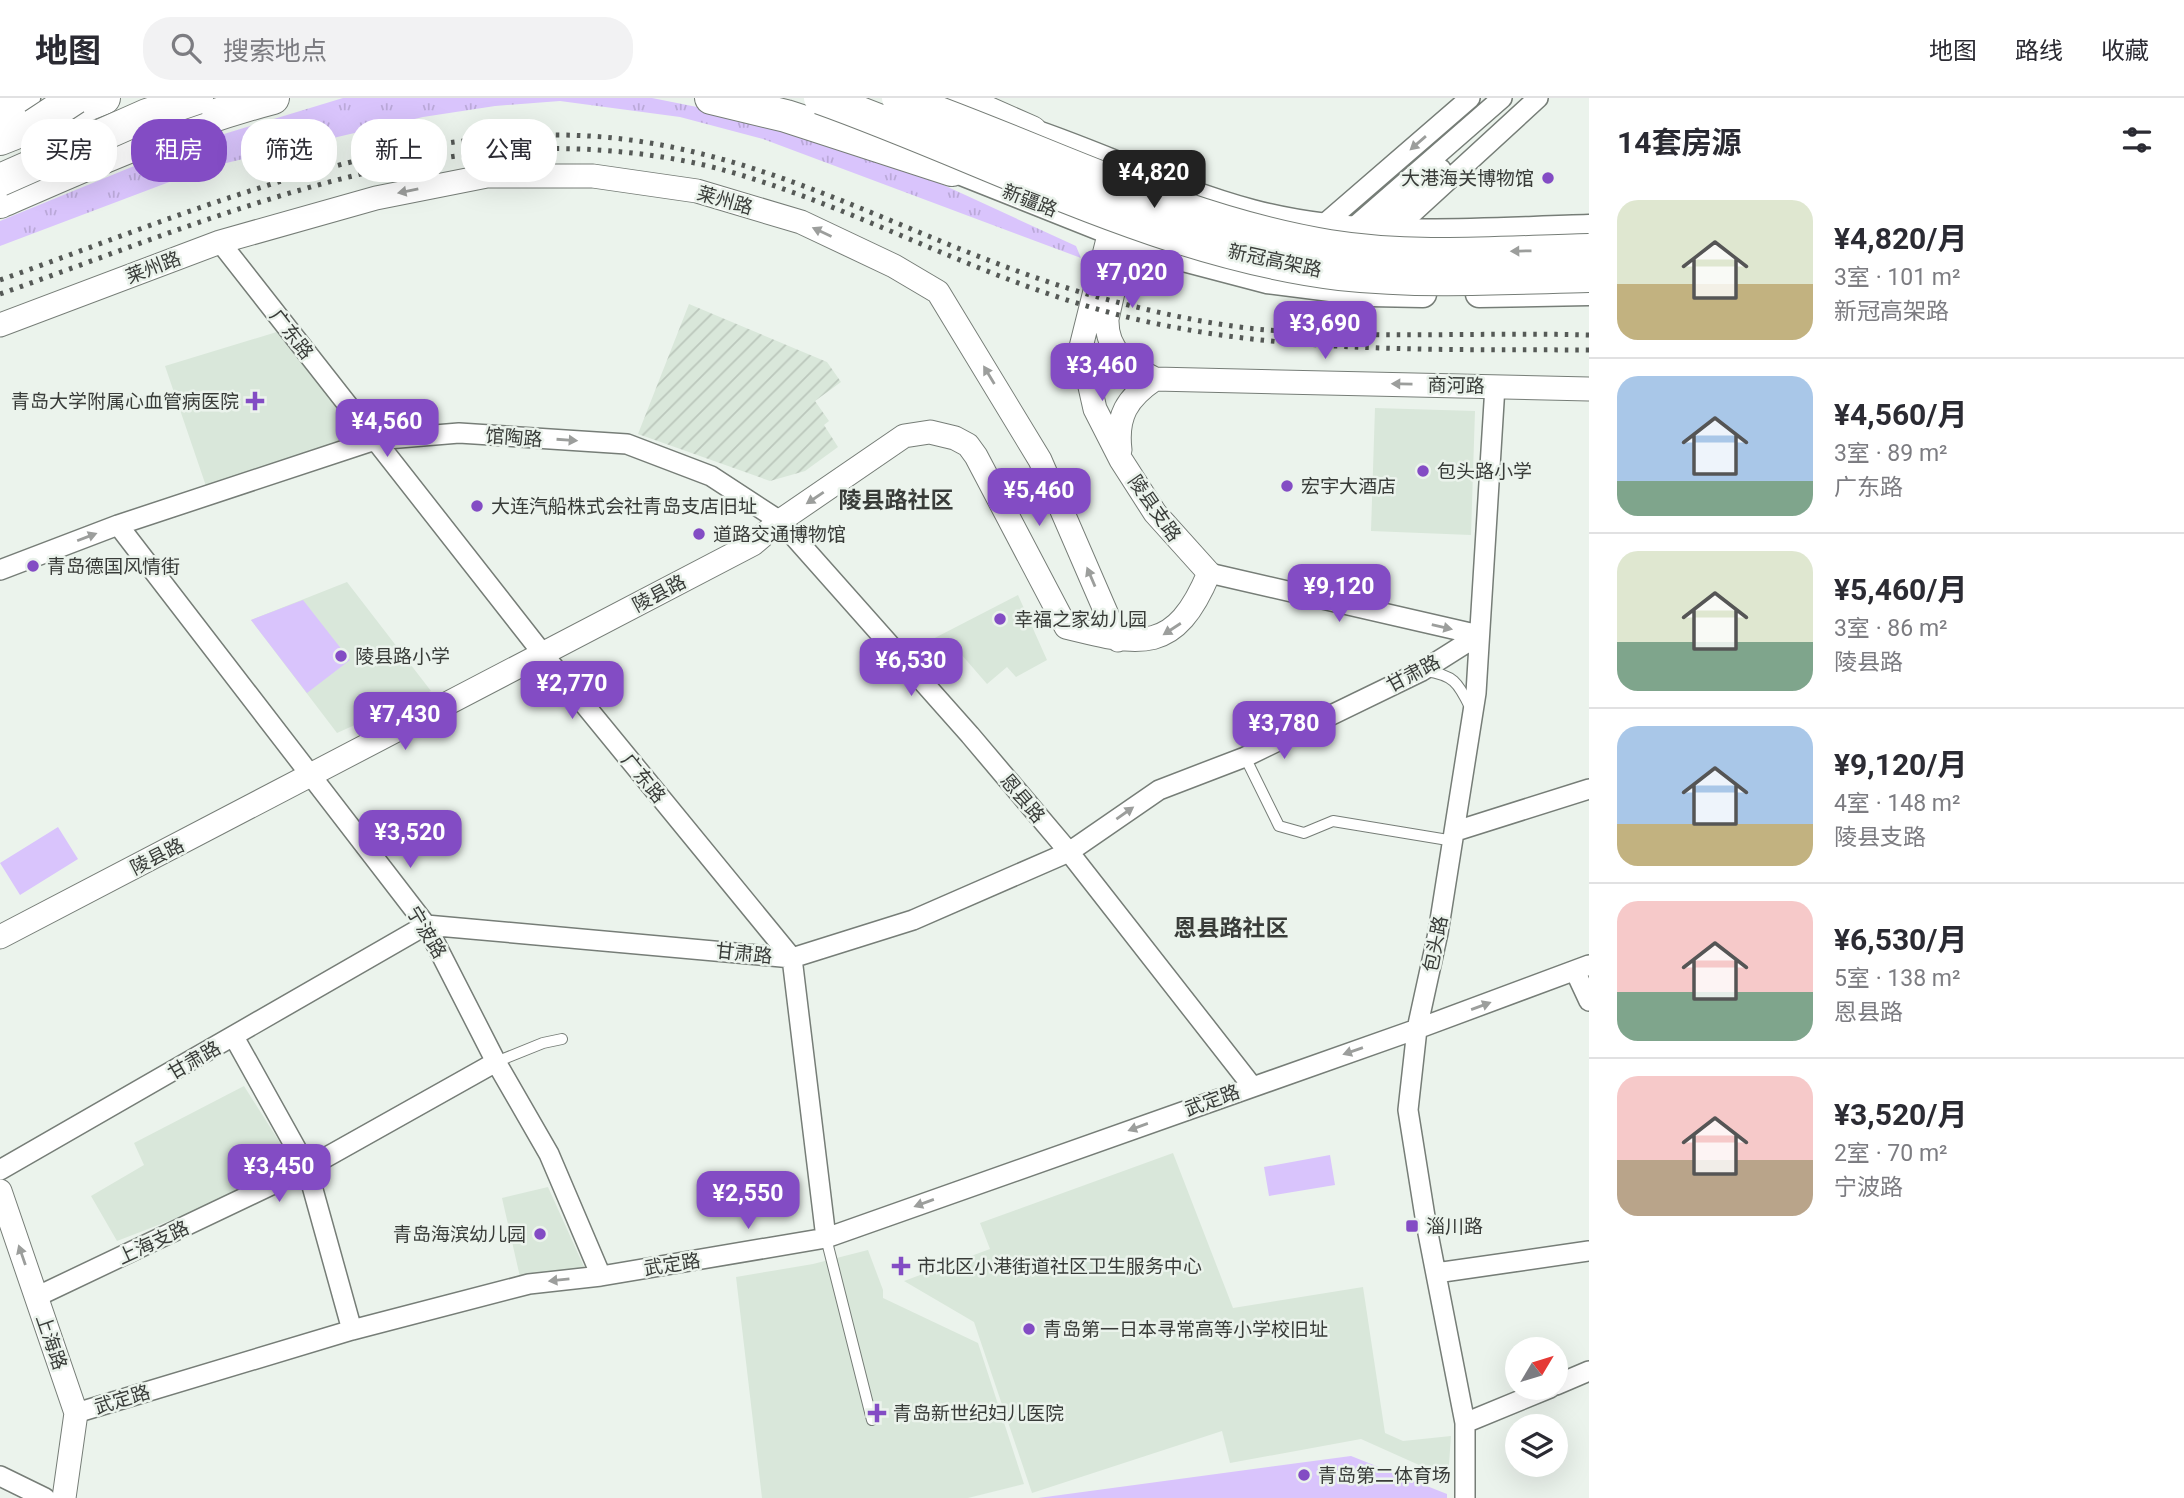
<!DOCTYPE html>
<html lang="zh">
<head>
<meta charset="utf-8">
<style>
	:root { --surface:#fff; --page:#f2f2f3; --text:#2b2b33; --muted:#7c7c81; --line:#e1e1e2; --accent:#834cc4 }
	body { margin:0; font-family:Roboto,"Noto Sans SC",sans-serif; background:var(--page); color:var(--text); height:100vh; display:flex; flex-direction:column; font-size:26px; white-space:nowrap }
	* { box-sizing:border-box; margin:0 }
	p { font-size:23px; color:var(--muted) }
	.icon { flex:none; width:38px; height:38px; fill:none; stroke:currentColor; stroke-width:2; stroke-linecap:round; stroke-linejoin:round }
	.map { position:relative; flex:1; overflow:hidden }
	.panel { display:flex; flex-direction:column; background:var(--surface); width:595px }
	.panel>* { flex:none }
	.top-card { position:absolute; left:21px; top:21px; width:665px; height:63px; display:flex; gap:14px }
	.needle { width:46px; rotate:52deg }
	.fabs { position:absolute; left:1505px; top:1239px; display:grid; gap:14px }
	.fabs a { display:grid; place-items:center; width:63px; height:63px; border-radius:50%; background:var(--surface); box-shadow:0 7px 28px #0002; font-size:35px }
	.price { position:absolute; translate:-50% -60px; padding:0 16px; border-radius:14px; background:var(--accent); color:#fff; font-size:23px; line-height:46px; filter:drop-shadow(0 2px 4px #0008) }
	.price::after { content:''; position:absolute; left:50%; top:42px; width:21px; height:16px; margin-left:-10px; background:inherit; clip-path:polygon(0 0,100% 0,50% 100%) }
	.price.on { background:#222; color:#fff }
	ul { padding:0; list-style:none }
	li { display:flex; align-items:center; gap:21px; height:175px; padding:0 28px }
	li+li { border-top:2px solid var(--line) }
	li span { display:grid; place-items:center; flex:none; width:196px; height:140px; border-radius:21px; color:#555 }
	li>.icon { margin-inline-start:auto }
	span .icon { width:84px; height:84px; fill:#fffc; stroke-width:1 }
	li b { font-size:30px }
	h2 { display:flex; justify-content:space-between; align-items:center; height:84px; padding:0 28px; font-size:30px }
	.pill { padding:0 24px; border-radius:28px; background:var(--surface); box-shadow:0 7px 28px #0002; font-size:24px; line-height:63px }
	.pill.on { background:var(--accent); color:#fff }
	header { display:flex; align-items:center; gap:42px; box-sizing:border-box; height:98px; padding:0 35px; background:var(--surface); border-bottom:2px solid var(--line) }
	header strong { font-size:33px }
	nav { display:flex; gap:38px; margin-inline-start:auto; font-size:24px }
	.search { width:490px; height:63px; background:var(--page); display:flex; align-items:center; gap:18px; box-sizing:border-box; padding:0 24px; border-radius:28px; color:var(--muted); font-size:26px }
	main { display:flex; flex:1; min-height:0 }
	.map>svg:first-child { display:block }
	.built { fill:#d9e7da }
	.industrial { fill:url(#industrial-furrows) }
	.grass { fill:url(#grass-tufts) }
	.green { fill:#d9c4fc }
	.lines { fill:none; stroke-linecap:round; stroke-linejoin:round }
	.service-casing { stroke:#767d77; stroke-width:12 }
	.minor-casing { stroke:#767d77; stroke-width:22 }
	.tertiary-casing { stroke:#767d77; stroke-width:25 }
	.secondary-casing { stroke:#767d77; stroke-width:29 }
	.trunk-casing { stroke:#767d77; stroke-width:34 }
	.service { stroke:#fff; stroke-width:10 }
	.minor { stroke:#fff; stroke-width:19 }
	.tertiary { stroke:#fff; stroke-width:23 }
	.secondary { stroke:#fff; stroke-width:26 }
	.trunk { stroke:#fff; stroke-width:32 }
	.rail { stroke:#555956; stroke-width:5; stroke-dasharray:3.5 7; stroke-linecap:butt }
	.trunk-bridge-casing { stroke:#767d77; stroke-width:34; stroke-linecap:butt }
	.trunk-bridge { stroke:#fff; stroke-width:32 }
	.oneway { fill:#9c9e9c }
	.poi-dot { fill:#834cc4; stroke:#ebf3ec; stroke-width:2.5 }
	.labels { text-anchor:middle; stroke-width:5; stroke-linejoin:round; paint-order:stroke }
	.poi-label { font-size:19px; fill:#393c39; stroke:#ebf3ec; text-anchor:start }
	.street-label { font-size:19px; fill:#393c39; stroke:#ebf3ec }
	.quarter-label { font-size:23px; font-weight:bold; fill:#393c39; stroke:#ebf3ec }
</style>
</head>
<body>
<header>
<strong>地图</strong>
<div class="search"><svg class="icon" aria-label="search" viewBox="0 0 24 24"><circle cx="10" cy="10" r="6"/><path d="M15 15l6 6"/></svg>搜索地点</div>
<nav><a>地图</a><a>路线</a><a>收藏</a></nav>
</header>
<main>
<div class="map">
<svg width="1589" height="1400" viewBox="0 0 1589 1400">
	<defs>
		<pattern id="industrial-furrows" width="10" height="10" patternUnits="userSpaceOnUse" patternTransform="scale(1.75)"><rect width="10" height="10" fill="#d9e7da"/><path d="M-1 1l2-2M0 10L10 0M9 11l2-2" fill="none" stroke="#bbc7bc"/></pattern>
		<pattern id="grass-tufts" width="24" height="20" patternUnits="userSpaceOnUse" patternTransform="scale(1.75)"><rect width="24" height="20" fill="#d9c4fc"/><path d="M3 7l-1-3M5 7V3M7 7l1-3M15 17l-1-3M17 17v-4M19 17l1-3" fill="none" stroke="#bba9d9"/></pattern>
	</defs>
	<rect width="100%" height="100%" fill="#ebf3ec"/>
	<path class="built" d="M280,233L359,339L206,388L165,268Z
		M1375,310L1475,313L1471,437L1371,433Z
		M347,484L431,593L337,635L251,522Z
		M1018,497L1047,562L1016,579L1007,569L987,586L954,548L939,561L925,545Z
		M244,988L298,1073L117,1143L91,1098L144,1067L134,1045Z
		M1173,1055L1233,1210L1363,1189L1385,1335L1403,1343L1451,1338L1448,1380L1361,1341L1230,1365L1222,1333L1032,1395L974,1224L904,1183L990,1151L980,1125Z
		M548,1089L585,1171L520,1179L502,1100Z
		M868,1152L883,1192V1200L978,1245L1024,1386L968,1400H762L736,1179L813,1166Z"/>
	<path class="industrial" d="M689,206L827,264L841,284L815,303L829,323L824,327L838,349L805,373L770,383L638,336Z"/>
	<path class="grass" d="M343,0H652L702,10L900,67L1076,148L1081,160L763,41L680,19L560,3L495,8L423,19L209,69L0,148V123L178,50Z"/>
	<path class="green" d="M303,502L350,562L307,595L251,522Z
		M58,729L78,761L20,797L0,765Z
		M1330,1057L1335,1087L1269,1098L1264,1069Z
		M1351,1358L1447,1396V1400H1038Z"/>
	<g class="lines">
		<defs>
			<path id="service" d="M1426,573C1453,577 1458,584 1470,609
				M1245,659L1279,728L1304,735L1333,723L1454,743
				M496,964L543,945L562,941
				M826,1140L872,1322"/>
			<path id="minor" d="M1322,128L1470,0
				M1352,131L1502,0
				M1384,133L1387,119L1441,71
				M1393,133L1538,0
				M220,144L543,556L792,860L826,1140
				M118,427L426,827L496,964L549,1056L601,1178
				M0,472L118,427L375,342L459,335L627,346L711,378L780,423L970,637L1069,754L1252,988
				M1209,475L1479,537
				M1456,733L1589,691
				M1575,873L1589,903
				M234,939L307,1070L352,1232
				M0,1072L426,827L792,860L913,822L1069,754L1159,692L1245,659L1422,573L1479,537
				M1436,1175L1589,1153
				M36,1199L307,1070L496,964
				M1556,1287L1589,1273
				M76,1315L352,1232L529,1186L601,1178L826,1140L1417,931L1589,867
				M1465,1325L1550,1290
				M0,1378L45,1400
				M1465,1400V1325L1426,1125L1408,1012L1417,931L1438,835L1476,595L1495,288"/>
			<path id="tertiary" d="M1129,124L1107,221C1106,254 1128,267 1155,281L1589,291
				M0,227L220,144L376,100L487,78H593L697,93L801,124L894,168L938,194L1040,362L1118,542
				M1120,352C1116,318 1127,300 1155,281
				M0,839L753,446L780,423L904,338L930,334L955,340L968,347L976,358L1066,529C1142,548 1175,556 1209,475L1155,415L1121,362L1095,311L1081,249L1110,133L1117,119
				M0,1093L76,1315L64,1400"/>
			<path id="secondary" d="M0,12L27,0
				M1013,28C1094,53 1169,93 1252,115C1360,144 1478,133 1589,130
				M934,63L1168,156L1267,182L1370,195L1423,196
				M1479,196L1589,194"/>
			<path id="trunk" d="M711,0L786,18L952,72
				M954,0L1031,34
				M0,41L104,0
				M0,104C89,65 178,25 273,0"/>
		</defs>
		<use href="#service" class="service-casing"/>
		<use href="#minor" class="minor-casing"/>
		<use href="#tertiary" class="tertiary-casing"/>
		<use href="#secondary" class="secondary-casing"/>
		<use href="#trunk" class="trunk-casing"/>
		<use href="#service" class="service"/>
		<use href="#minor" class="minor"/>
		<use href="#tertiary" class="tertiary"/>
		<use href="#secondary" class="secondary"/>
		<use href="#trunk" class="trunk"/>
		<path class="rail" d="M0,182C179,119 362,37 556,37C756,37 912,148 1098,199C1153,214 1210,227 1267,232C1374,241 1482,234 1589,237
			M0,196C168,137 335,64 514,52C579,47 665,55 727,73C851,108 966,173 1090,209C1252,257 1422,251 1589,252"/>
		<defs>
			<path id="trunk-bridge" d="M820,0C991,61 1158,154 1340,176C1423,185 1507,180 1589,178
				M898,0C1042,50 1177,123 1329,148C1415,162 1503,154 1589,152
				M34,27L75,0
				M0,82L147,17L197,0"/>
		</defs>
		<use href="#trunk-bridge" class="trunk-bridge-casing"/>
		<use href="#trunk-bridge" class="trunk-bridge"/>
	</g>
	<defs><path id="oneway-solid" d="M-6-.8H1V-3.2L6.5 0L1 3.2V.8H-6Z" transform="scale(1.75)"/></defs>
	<g class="oneway">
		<use href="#oneway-solid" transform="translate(1418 45) rotate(139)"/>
		<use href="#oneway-solid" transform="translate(408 93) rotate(169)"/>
		<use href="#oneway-solid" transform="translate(822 134) rotate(-155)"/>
		<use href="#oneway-solid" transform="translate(1521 153) rotate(179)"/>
		<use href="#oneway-solid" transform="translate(989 277) rotate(-121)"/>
		<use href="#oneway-solid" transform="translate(1402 286) rotate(-179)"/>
		<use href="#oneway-solid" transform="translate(567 342) rotate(4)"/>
		<use href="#oneway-solid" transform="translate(815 400) rotate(146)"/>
		<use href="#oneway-solid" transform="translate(87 439) rotate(-21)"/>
		<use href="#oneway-solid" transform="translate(1091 479) rotate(-113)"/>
		<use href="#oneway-solid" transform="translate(1442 529) rotate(13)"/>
		<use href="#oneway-solid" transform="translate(1172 531) rotate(147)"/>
		<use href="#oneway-solid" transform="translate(1125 715) rotate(-35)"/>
		<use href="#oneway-solid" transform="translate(1481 908) rotate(-20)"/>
		<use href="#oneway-solid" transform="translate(1353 953) rotate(161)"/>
		<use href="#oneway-solid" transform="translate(1138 1029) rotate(160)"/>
		<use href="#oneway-solid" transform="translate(924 1105) rotate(160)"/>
		<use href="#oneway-solid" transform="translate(22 1157) rotate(-109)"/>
		<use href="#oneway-solid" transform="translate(559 1182) rotate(174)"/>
	</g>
	<g class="poi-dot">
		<circle cx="1548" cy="80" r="7"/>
		<path d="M251.5 292.5h7v7h7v7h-7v7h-7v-7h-7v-7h7z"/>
		<circle cx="1423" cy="373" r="7"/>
		<circle cx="1287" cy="388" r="7"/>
		<circle cx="477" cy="408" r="7"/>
		<circle cx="699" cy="436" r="7"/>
		<circle cx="33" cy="468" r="7"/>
		<circle cx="1000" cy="521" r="7"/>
		<circle cx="341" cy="558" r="7"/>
		<rect x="1405" y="1121" width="14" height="14" rx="3.5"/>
		<circle cx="540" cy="1136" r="7"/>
		<path d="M897.5 1157.5h7v7h7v7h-7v7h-7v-7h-7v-7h7z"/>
		<circle cx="1029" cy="1231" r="7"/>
		<path d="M873.5 1304.5h7v7h7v7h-7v7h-7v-7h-7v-7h7z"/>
		<circle cx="1304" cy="1377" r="7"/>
	</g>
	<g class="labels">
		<g class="poi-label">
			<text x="1534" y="87" text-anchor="end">大港海关博物馆</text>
			<text x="239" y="310" text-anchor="end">青岛大学附属心血管病医院</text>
			<text x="1437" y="380">包头路小学</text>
			<text x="1301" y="395">宏宇大酒店</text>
			<text x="491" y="415">大连汽船株式会社青岛支店旧址</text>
			<text x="713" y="443">道路交通博物馆</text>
			<text x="47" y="475">青岛德国风情街</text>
			<text x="1014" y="528">幸福之家幼儿园</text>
			<text x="355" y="565">陵县路小学</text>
			<text x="1426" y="1135">淄川路</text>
			<text x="526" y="1143" text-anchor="end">青岛海滨幼儿园</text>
			<text x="917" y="1175">市北区小港街道社区卫生服务中心</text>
			<text x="1043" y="1238">青岛第一日本寻常高等小学校旧址</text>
			<text x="893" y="1322">青岛新世纪妇儿医院</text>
			<text x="1318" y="1384">青岛第二体育场</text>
		</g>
		<g class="street-label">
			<text transform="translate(725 102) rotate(16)" y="7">莱州路</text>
			<text transform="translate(1030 102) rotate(21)" y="7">新疆路</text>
			<text transform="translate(1275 162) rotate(12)" y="7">新冠高架路</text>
			<text transform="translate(153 169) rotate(-21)" y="7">莱州路</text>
			<text transform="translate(292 236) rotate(52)" y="7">广东路</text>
			<text transform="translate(1456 287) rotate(1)" y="7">商河路</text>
			<text transform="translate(514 339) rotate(4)" y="7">馆陶路</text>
			<text transform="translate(1155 410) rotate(55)" y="7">陵县支路</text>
			<text transform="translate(659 495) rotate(-28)" y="7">陵县路</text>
			<text transform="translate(1413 575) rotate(-28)" y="7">甘肃路</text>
			<text transform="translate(644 680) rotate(51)" y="7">广东路</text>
			<text transform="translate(1023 700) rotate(50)" y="7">恩县路</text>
			<text transform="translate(157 758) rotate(-27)" y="7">陵县路</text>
			<text transform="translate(427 834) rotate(59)" y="7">宁波路</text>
			<text transform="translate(1435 846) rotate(-79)" y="7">包头路</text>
			<text transform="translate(744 855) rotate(6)" y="7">甘肃路</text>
			<text transform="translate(194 962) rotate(-30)" y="7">甘肃路</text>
			<text transform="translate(1212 1002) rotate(-20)" y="7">武定路</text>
			<text transform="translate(153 1144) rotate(-25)" y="7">上海支路</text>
			<text transform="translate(672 1166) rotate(-9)" y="7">武定路</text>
			<text transform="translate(52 1244) rotate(71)" y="7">上海路</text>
			<text transform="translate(122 1301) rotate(-17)" y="7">武定路</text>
		</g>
		<g class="quarter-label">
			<text x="896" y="410">陵县路社区</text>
			<text x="1231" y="838">恩县路社区</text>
		</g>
	</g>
</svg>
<div class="fabs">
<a><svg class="needle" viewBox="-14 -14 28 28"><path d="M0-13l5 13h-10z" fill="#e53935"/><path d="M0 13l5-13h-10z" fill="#7c7c81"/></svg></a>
<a><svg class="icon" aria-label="layers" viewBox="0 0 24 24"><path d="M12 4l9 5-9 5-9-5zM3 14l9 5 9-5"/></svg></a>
</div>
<b class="price on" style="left:1154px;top:112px">¥4,820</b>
<b class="price" style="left:1132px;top:212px">¥7,020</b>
<b class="price" style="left:1325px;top:263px">¥3,690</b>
<b class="price" style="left:1102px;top:305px">¥3,460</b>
<b class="price" style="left:387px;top:361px">¥4,560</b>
<b class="price" style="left:1039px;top:430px">¥5,460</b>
<b class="price" style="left:1339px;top:526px">¥9,120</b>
<b class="price" style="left:911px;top:600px">¥6,530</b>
<b class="price" style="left:572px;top:623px">¥2,770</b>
<b class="price" style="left:405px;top:654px">¥7,430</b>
<b class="price" style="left:1284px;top:663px">¥3,780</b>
<b class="price" style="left:410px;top:772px">¥3,520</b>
<b class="price" style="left:279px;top:1106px">¥3,450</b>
<b class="price" style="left:748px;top:1133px">¥2,550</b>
<div class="top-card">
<a class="pill">买房</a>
<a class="pill on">租房</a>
<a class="pill">筛选</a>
<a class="pill">新上</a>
<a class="pill">公寓</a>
</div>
</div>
<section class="panel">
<h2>14套房源<svg class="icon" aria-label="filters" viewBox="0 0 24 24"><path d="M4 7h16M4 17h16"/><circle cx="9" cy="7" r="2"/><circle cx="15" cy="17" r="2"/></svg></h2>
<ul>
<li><span style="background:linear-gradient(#dfe7d0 60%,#c2b280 0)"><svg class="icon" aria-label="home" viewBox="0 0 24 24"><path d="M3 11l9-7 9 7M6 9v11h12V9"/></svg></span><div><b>¥4,820/月</b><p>3室 · 101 m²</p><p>新冠高架路</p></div></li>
<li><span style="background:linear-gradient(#a9c7e8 75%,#7fa58c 0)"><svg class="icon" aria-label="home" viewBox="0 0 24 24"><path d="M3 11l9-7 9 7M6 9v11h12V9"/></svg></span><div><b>¥4,560/月</b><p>3室 · 89 m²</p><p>广东路</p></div></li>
<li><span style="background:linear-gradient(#dfe7d0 65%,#7fa58c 0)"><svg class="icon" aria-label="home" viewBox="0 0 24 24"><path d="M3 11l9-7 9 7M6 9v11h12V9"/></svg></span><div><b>¥5,460/月</b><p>3室 · 86 m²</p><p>陵县路</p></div></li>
<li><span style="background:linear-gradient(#a9c7e8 70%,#c2b280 0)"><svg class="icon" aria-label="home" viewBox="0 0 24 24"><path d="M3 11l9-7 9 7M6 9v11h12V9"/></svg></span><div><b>¥9,120/月</b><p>4室 · 148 m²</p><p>陵县支路</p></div></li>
<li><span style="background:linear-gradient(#f6c9c9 65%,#7fa58c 0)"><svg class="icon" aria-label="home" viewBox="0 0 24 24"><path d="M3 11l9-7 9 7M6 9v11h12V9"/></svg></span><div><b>¥6,530/月</b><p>5室 · 138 m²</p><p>恩县路</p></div></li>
<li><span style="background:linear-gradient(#f6c9c9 60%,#b9a48a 0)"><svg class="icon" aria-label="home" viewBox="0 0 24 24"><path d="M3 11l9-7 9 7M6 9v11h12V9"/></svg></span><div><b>¥3,520/月</b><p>2室 · 70 m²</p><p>宁波路</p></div></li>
</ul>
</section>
</main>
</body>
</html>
